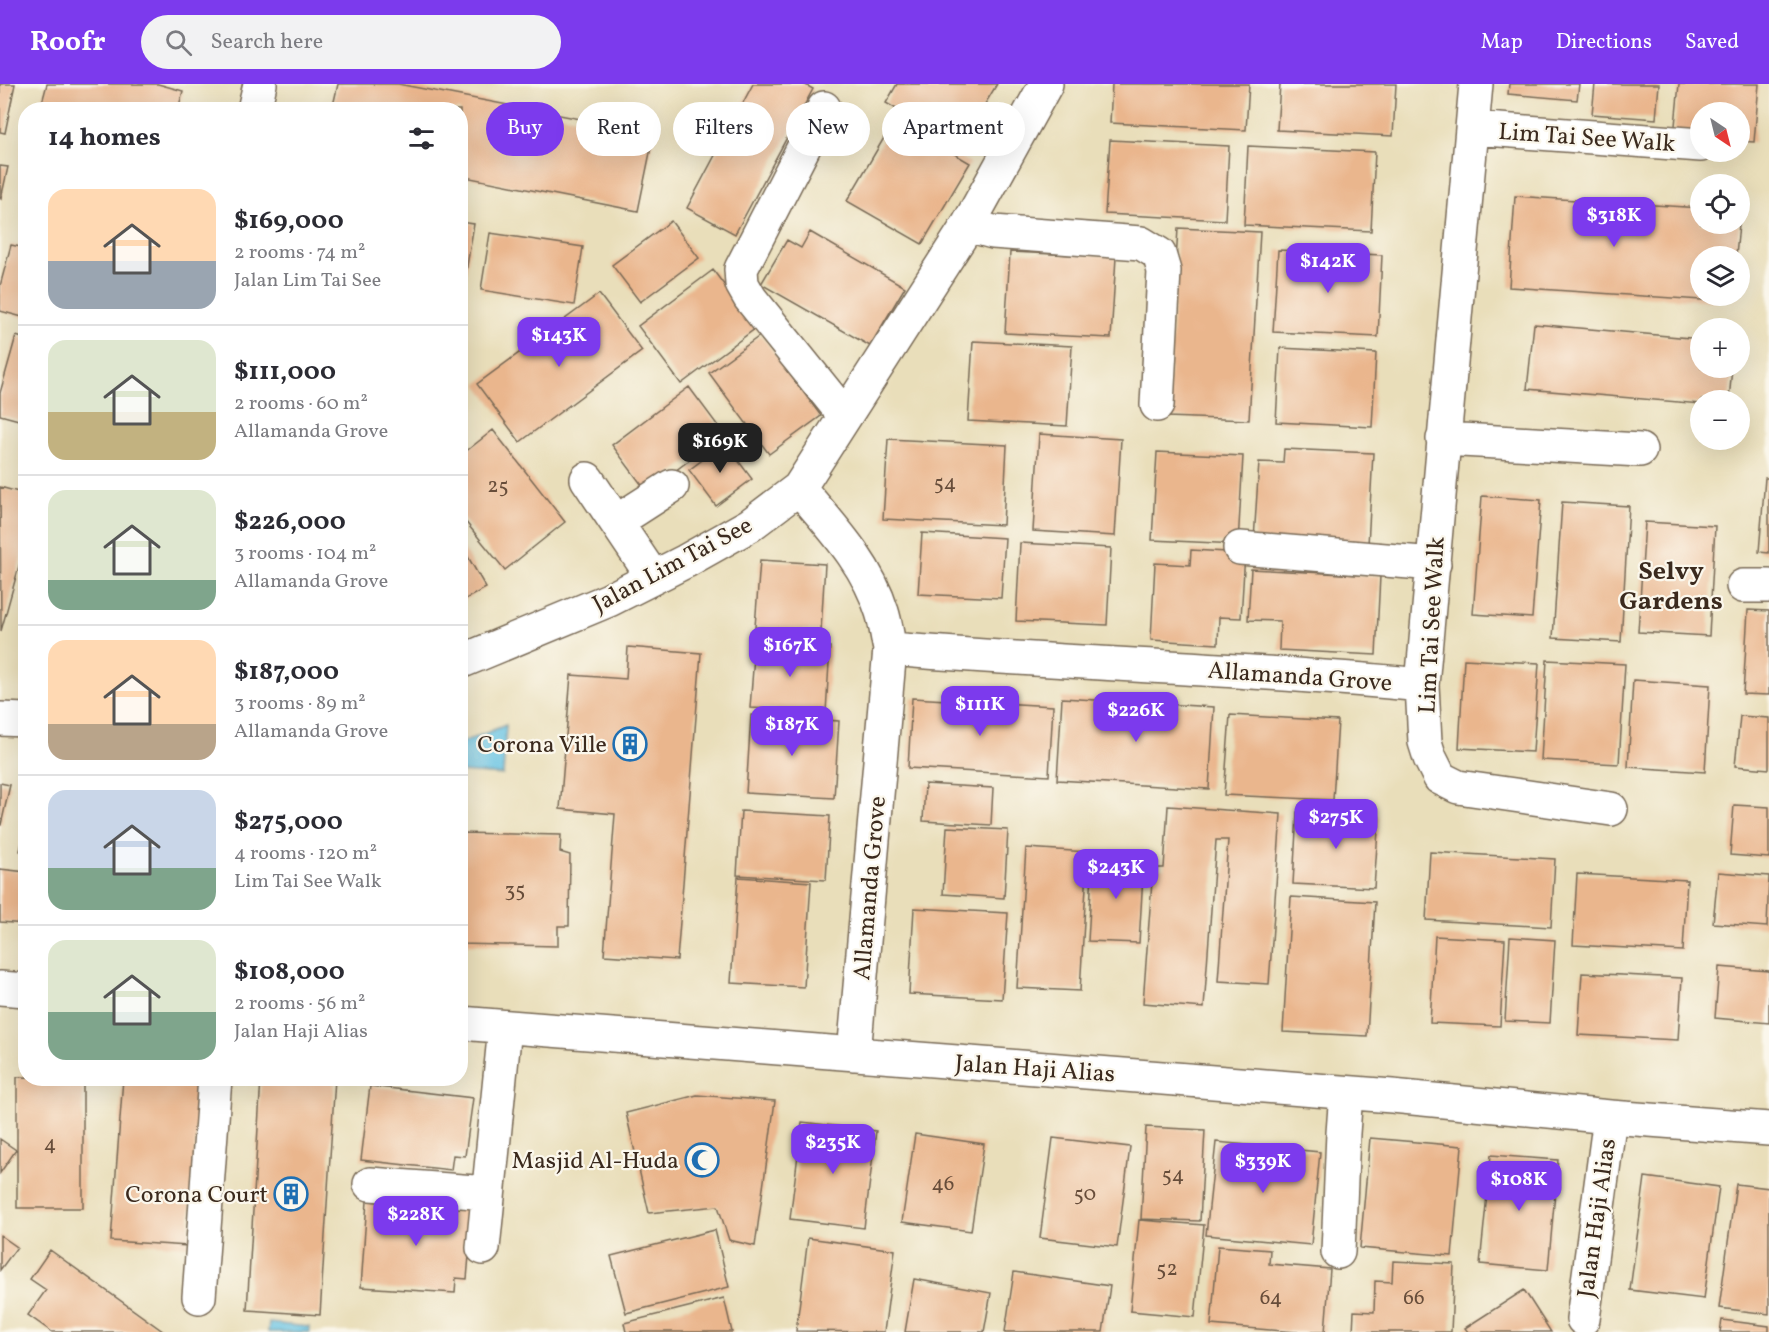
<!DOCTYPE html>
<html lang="en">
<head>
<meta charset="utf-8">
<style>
	:root { --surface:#fff; --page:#f2f2f3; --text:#2b2b33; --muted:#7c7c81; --line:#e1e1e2; --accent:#7c3aed }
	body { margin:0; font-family:Vollkorn,serif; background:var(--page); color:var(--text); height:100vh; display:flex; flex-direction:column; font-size:22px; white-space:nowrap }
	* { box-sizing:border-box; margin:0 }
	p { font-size:20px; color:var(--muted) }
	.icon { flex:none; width:33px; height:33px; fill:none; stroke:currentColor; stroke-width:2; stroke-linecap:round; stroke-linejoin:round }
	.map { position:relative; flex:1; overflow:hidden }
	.drawer { position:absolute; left:18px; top:18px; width:450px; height:984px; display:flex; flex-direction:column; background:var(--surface); border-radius:24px; box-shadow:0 6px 24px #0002 }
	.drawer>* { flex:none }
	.banner { position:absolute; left:486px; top:18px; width:570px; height:54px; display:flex; gap:12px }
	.needle { width:39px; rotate:145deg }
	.tools { position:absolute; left:1690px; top:18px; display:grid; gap:12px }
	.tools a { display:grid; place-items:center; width:60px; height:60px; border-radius:50%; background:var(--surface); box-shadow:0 6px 24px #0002; font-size:30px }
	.price { position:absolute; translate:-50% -51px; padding:0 14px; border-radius:12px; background:var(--accent); color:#fff; font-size:20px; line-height:39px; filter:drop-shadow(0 2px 3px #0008) }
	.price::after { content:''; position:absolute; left:50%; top:36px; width:18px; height:14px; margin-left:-9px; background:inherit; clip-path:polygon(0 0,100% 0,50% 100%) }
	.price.current { background:#222; color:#fff }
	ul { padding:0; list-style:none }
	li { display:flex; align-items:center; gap:18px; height:150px; padding:0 30px }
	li+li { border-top:2px solid var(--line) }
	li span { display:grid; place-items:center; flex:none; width:168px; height:120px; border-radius:18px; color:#555 }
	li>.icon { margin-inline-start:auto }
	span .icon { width:72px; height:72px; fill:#fffc; stroke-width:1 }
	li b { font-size:26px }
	h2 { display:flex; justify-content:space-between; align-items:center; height:72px; padding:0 30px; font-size:26px }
	.chip { padding:0 21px; border-radius:27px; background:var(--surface); box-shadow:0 6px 24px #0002; font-size:21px; line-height:54px }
	.chip.current { background:var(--accent); color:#fff }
	header { display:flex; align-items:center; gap:36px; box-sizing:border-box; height:84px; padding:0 30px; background:var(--accent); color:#fff }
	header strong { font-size:28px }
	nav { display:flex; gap:33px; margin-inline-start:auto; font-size:21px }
	.search { width:420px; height:54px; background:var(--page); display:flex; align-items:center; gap:15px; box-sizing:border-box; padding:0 21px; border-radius:33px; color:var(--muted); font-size:22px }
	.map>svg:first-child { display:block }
	.water { fill:#65c2e3; stroke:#507680; stroke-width:1.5 }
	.building { fill:#eab68d }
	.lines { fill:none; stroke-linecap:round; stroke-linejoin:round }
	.minor-casing { stroke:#786955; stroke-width:36 }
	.minor { stroke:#fff; stroke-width:33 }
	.labels { text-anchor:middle; stroke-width:4.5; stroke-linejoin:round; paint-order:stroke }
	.number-label { font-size:21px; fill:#674d3a }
	.street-label { font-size:24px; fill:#3b2a1e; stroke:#fbf7ec }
	.poi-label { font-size:24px; fill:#3b2a1e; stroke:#fbf7ec; text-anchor:end }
	.neighbourhood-label { font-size:26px; font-weight:bold; fill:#3b2a1e; stroke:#fbf7ec }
</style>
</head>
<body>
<header>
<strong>Roofr</strong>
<div class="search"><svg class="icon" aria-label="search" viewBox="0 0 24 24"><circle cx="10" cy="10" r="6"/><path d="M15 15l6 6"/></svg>Search here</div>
<nav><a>Map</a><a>Directions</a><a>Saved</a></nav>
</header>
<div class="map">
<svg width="1769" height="1248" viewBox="0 0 1769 1248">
	<rect width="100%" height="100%" fill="#fbf7ec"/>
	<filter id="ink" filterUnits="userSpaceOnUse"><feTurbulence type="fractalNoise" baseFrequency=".0167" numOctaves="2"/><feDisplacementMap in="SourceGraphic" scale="12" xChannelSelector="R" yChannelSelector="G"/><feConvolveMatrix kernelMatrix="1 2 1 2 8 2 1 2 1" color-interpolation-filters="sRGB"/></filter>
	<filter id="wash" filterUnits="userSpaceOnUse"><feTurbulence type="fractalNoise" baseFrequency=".008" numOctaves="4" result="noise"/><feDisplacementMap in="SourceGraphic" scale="24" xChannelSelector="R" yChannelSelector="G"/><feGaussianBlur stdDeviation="1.35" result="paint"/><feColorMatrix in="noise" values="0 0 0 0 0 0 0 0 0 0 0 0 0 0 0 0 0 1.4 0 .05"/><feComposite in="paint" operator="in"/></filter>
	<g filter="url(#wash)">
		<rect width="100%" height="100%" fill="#e9deba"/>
		<path class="water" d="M506,641L503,691L461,688V659Z
			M269,1239L309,1243L310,1248H268Z"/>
		<g id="blocks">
			<path class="building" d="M0,0H15L5,49L0,48Z
				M47,0H158L183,7L178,26H40Z
				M338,0H398L654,49L638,127L460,92V26H332Z
				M753,0H804L813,5L735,150L687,124Z
				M897,0H997L960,62L886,19Z
				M1112,0H1249L1246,46L1110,39Z
				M1280,0H1396L1393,52L1277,46Z
				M1509,0H1579L1577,16L1508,10Z
				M1595,0H1659L1656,35L1592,30Z
				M1679,0H1759L1754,58L1740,57V28H1701V54L1674,52Z
				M895,35L970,79L922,160L847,117Z
				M1110,56L1229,62L1225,136L1105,130Z
				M1248,62L1375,68L1371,147L1244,141Z
				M0,82L8,83L1,115L0,114Z
				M1515,112L1701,124V140H1739L1736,172H1701V212H1717L1716,217L1509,203Z
				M671,137L699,174L640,218L612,181Z
				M460,138L474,140L463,206H460Z
				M1178,144L1260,148L1249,336L1167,333Z
				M810,148L905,203L870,262L761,200L787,156L801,164Z
				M490,149L583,163L574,221L481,206Z
				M11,161L26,164V234L0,227V202Z
				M1278,166L1382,171L1378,253L1273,248Z
				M1010,168L1116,173L1111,254L1005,249Z
				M713,186L756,244L681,300L638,242Z
				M599,210L642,267L520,358L477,300Z
				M1534,240L1701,255V284H1732L1729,316H1701V320L1527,305Z
				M761,251L821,332L769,370L709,289Z
				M16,252L26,255V338L0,331V309Z
				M973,257L1072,262L1067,342L968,337Z
				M1280,264L1376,269L1372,343L1276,338Z
				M689,303L724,350L647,408L612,361Z
				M493,346L565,438L505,486L460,431V372Z
				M1039,350L1121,355L1115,452L1033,447Z
				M888,355L1007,361L1003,441L883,435Z
				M725,359L752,395L716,422L689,386Z
				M1284,365L1373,369L1368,461L1254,456L1259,378L1283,379Z
				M1157,368L1243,372L1238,460L1152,456Z
				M1765,394H1769V469L1759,468Z
				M0,403L26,410V457L1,547Z
				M1482,412L1541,416L1532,534L1473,530Z
				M1562,418L1629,422L1621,558L1553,554Z
				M1645,438L1715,442L1709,552L1638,548Z
				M922,449L1005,454L1001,514L918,510Z
				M460,459L486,504L460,518Z
				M1020,459L1111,464L1107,541L1016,537Z
				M1191,466L1245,469L1241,534L1219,533L1218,560L1151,556L1155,479L1190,481Z
				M760,476L825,480L821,547L755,543Z
				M1251,485L1380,492L1376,571L1279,566L1280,537L1248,536Z
				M1748,526L1769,527V611L1743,610Z
				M755,559L830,563L826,628L750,624Z
				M628,563L701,569L677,876L604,871L615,730L560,725L571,591L626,595Z
				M1464,575L1539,579L1533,668L1459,664Z
				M1547,576L1625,580L1619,680L1541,676Z
				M1633,596L1710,601L1705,688L1628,683Z
				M912,614L1053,622L1049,692L908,684Z
				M1062,614L1214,623L1209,705L1057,696Z
				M751,631L839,637L834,714L746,709Z
				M1230,631L1338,637L1333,716L1224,711Z
				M1740,632L1769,634V685L1735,682Z
				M0,699L10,701L1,741H0Z
				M925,700L993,704L991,741L923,737Z
				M1734,721L1769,723V774L1730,771Z
				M1168,722L1281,730L1269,900L1218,897L1228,756H1216L1204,924L1143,919L1153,784H1164Z
				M741,727L830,732L826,796L737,791Z
				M1297,728L1379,732L1374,804L1293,800Z
				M947,743L1008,746L1004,814L943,810Z
				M25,745H26V768L20,767Z
				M460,749L561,751L560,768L570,771L569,842H558V862L460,860Z
				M1026,764L1088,768L1080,907L1017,904Z
				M1430,768L1555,775L1551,843L1426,836Z
				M1093,772L1144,775L1139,859L1088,857Z
				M0,785L26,788V840L0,838Z
				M1718,788L1769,792L1767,843L1713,839Z
				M1577,790L1687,796L1683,867L1573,861Z
				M738,793L811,798L804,903L731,899Z
				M1291,813L1375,818L1367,952L1283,948Z
				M914,824L1008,829L1002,915L909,910Z
				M1435,852L1505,856L1500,942L1430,939Z
				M1510,853L1555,856L1550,939L1505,937Z
				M1719,883L1769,887V939L1715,934Z
				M1582,889L1682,894L1678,956L1578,951Z
				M17,993L83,994V1124H17Z
				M123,994H200L188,1162L111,1157Z
				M261,994H335L320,1231L247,1226Z
				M370,1002L473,1014L465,1072L453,1071L451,1086L361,1076Z
				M697,1011L775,1017L755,1162L729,1156L718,1122L649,1129L626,1029Z
				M802,1038L876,1047L864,1144L790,1135Z
				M1146,1043L1205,1046L1200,1137L1141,1135Z
				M915,1050L984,1060L971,1147L902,1138Z
				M1053,1054L1130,1063L1117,1163L1040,1154Z
				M1370,1054L1462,1062L1452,1172L1360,1164Z
				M0,1055L16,1066L0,1089Z
				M1216,1058L1320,1068L1311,1161L1206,1151Z
				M1491,1071L1558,1076L1548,1186L1480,1180Z
				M1645,1093L1719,1103L1704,1215L1630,1206Z
				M1736,1100L1769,1104V1230L1719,1224Z
				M367,1117L473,1124L467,1195L456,1194L455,1209L361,1203Z
				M1139,1136L1204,1141L1195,1233L1130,1227Z
				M715,1146L729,1203L626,1229L611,1172Z
				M0,1151L17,1163L0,1186Z
				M808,1154L895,1166L884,1248L796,1247Z
				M1218,1162L1270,1166L1269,1180L1330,1185L1325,1248H1295L1211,1241Z
				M50,1166L164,1248H52L28,1231L46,1206L30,1195Z
				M1393,1177L1454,1180L1451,1248H1353L1354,1227L1374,1228L1375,1197L1392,1198Z
				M1014,1188L1110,1202L1103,1248H1005Z
				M914,1195L991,1209L984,1248H905Z
				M1524,1206L1551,1248H1468L1465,1244Z
				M724,1214L732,1248H626L624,1239Z
				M1722,1236L1769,1242V1248H1720Z"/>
		</g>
	</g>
	<g filter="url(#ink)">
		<use href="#blocks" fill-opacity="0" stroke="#786955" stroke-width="1.5"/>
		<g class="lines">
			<defs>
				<path id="minor" d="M1476,0L1422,601L1425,658L1430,674L1440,694L1458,703L1611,725
					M824,24L741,185L742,200L750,214L845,332
					M254,26L260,0
					M1472,44L1701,61
					M968,141L993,148L1141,159L1159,170L1164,187L1157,321
					M1443,355L1640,366
					M587,395L653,493
					M799,404C831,442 867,479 882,528C886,540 887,553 890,565L854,970
					M616,438L672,402
					M1240,464L1434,480
					M1743,502H1769
					M890,565C1067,580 1245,584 1422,601
					M460,578L609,516L686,477L750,441L799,404L968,141L1046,0
					M0,635L26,636
					M0,904L26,906
					M460,939L1392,1012L1610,1033L1769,1045
					M370,1100L488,1109
					M483,1164L505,943
					M1338,1168L1343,1049L1346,1009
					M199,1213L215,994
					M1583,1235L1610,1033"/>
			</defs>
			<use href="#minor" class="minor-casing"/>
			<use href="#minor" class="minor"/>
		</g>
	</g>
	<defs>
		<symbol id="building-ring" viewBox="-11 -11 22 22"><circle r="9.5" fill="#fbf7ec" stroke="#1f6fb2" stroke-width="1.5"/><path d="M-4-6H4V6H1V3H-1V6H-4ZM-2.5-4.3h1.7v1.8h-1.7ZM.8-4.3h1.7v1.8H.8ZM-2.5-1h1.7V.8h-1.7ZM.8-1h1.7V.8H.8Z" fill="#1f6fb2"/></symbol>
		<symbol id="mosque-ring" viewBox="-11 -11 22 22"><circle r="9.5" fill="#fbf7ec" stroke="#1f6fb2" stroke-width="1.5"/><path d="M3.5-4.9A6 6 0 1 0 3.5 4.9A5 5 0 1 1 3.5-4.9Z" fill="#1f6fb2"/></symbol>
	</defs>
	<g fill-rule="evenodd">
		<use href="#building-ring" x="611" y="641" width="38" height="38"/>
		<use href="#mosque-ring" x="683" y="1057" width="38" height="38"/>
		<use href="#building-ring" x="272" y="1091" width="38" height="38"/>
	</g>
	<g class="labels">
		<g class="number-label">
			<text x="945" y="405">54</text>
			<text x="498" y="408">25</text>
			<text x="515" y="812">35</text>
			<text x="50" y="1066">4</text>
			<text x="1173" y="1097">54</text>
			<text x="943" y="1106">46</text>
			<text x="1085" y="1116">50</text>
			<text x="1167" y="1191">52</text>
			<text x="1271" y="1220">64</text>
			<text x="1414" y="1220">66</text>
		</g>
		<g class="street-label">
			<text transform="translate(1587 53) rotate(4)" y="8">Lim Tai See Walk</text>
			<text transform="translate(672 480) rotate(-28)" y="8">Jalan Lim Tai See</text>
			<text transform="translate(1431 541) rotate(-87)" y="8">Lim Tai See Walk</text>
			<text transform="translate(1300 592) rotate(4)" y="8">Allamanda Grove</text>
			<text transform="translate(869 804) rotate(-85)" y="8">Allamanda Grove</text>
			<text transform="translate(1035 984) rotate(4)" y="8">Jalan Haji Alias</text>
			<text transform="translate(1596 1134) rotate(-82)" y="8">Jalan Haji Alias</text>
		</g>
		<g class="poi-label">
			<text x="607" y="668">Corona Ville</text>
			<text x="679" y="1084">Masjid Al-Huda</text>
			<text x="268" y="1118">Corona Court</text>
		</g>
		<g class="neighbourhood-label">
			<text x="1671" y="495">Selvy<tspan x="1671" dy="30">Gardens</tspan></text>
		</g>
	</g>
</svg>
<div class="tools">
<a><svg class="needle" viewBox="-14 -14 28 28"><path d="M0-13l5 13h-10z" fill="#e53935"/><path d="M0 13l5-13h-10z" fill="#7c7c81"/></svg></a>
<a><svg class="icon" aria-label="locate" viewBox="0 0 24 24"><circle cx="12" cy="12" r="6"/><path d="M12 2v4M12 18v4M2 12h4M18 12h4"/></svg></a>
<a><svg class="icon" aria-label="layers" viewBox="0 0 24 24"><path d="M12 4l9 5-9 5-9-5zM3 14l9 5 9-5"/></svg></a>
<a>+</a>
<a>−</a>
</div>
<b class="price" style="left:1614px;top:164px">$318K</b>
<b class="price" style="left:1328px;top:210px">$142K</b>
<b class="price" style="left:559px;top:284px">$143K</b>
<b class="price current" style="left:720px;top:390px">$169K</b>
<b class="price" style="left:790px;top:594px">$167K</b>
<b class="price" style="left:980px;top:653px">$111K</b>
<b class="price" style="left:1136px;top:659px">$226K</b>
<b class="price" style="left:792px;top:673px">$187K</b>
<b class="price" style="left:1336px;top:766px">$275K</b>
<b class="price" style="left:1116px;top:816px">$243K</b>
<b class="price" style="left:833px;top:1091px">$235K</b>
<b class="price" style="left:1263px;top:1110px">$339K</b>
<b class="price" style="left:1519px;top:1128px">$108K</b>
<b class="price" style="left:416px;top:1163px">$228K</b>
<div class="banner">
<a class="chip current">Buy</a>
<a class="chip">Rent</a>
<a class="chip">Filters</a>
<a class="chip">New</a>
<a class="chip">Apartment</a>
</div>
<section class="drawer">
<h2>14 homes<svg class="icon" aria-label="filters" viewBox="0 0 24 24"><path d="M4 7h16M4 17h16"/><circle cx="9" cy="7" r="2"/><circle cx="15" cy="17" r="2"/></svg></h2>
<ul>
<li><span style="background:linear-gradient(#ffd9b3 60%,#9aa5b1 0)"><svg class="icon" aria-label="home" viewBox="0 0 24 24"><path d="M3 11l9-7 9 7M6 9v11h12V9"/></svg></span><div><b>$169,000</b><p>2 rooms · 74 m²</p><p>Jalan Lim Tai See</p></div></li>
<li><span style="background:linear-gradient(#dfe7d0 60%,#c2b280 0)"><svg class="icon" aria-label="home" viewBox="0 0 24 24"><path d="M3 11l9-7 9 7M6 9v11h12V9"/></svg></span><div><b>$111,000</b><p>2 rooms · 60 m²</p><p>Allamanda Grove</p></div></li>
<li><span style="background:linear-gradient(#dfe7d0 75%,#7fa58c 0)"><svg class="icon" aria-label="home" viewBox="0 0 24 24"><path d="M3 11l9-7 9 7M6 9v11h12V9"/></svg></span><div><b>$226,000</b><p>3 rooms · 104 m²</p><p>Allamanda Grove</p></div></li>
<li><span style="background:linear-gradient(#ffd9b3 70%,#b9a48a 0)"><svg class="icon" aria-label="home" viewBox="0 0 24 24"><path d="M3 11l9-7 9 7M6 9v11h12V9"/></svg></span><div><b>$187,000</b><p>3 rooms · 89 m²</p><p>Allamanda Grove</p></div></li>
<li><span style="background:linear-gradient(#c9d6e8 65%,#7fa58c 0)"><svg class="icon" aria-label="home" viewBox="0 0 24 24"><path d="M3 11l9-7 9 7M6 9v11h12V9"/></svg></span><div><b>$275,000</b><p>4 rooms · 120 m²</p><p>Lim Tai See Walk</p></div></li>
<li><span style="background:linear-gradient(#dfe7d0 60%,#7fa58c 0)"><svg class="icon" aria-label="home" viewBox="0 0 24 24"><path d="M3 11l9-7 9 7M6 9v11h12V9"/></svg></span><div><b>$108,000</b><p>2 rooms · 56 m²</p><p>Jalan Haji Alias</p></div></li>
</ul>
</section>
</div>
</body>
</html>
